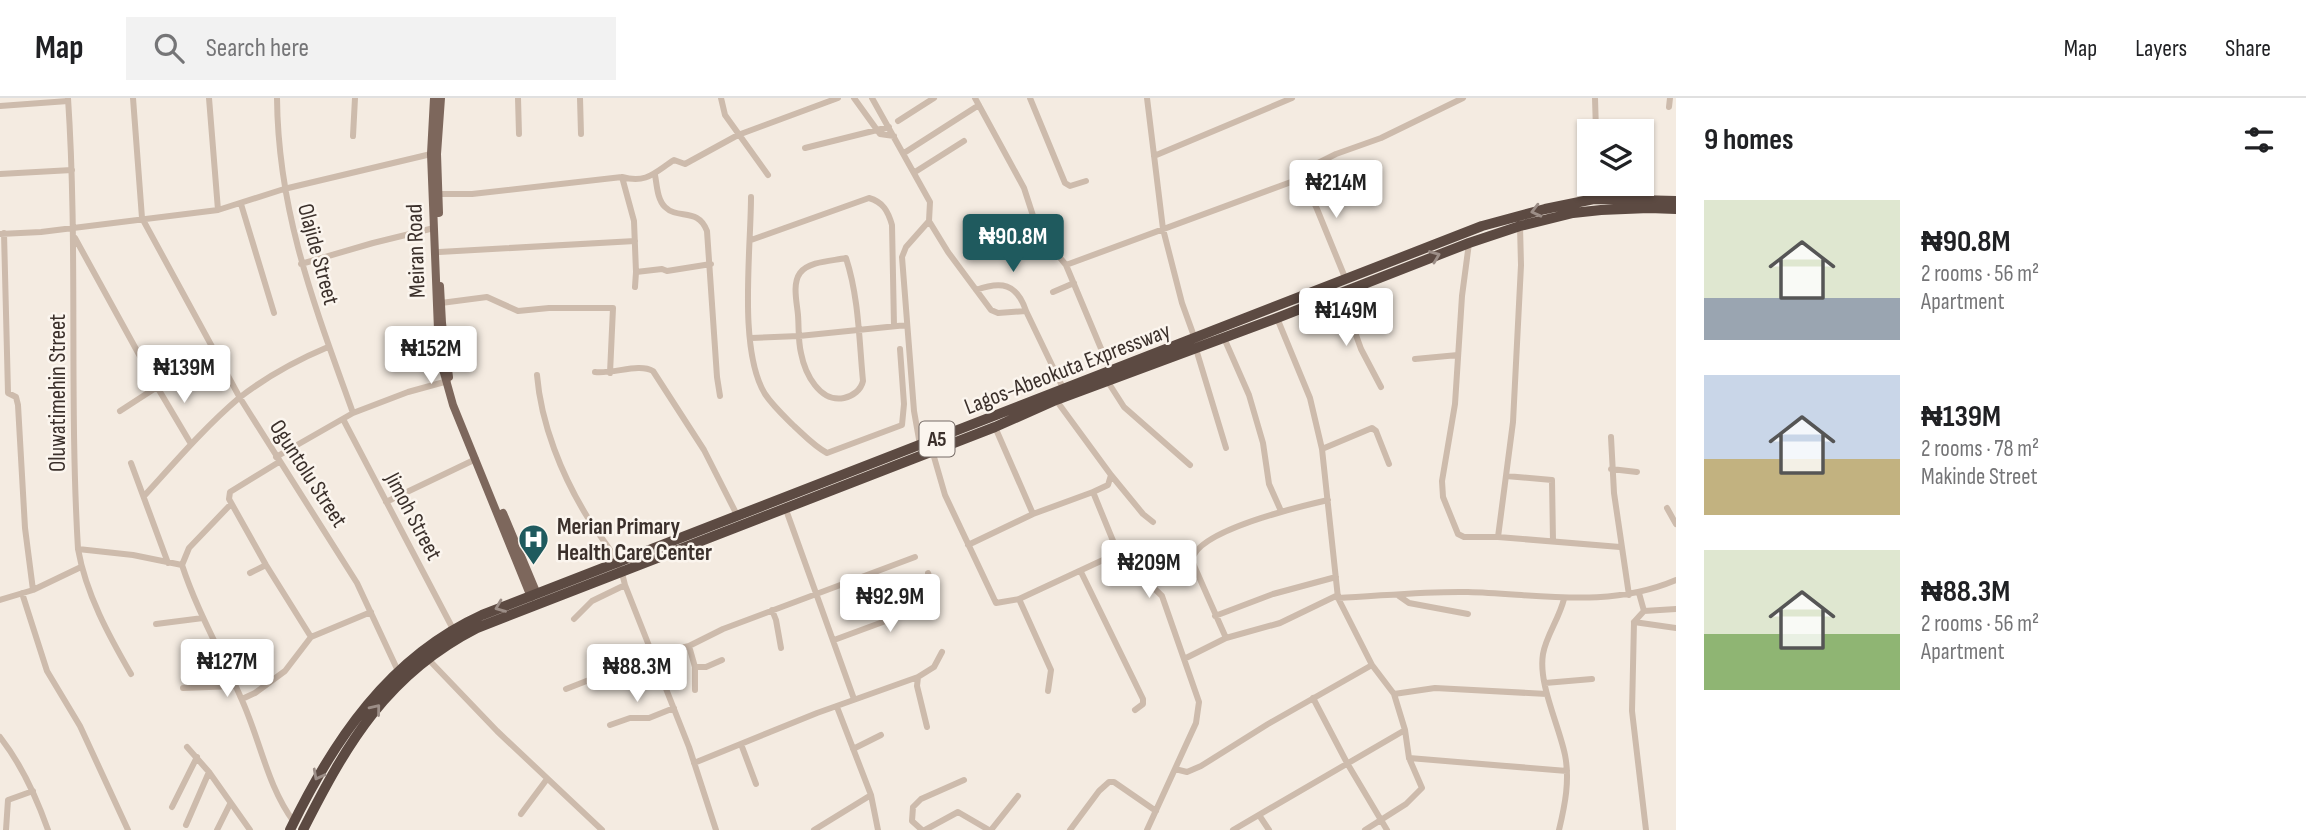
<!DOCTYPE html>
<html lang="en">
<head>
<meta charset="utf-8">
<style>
	:root { --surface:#fff; --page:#f2f2f2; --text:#202124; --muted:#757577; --line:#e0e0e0; --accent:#1f5a5e }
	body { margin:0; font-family:"Sofia Sans Condensed",sans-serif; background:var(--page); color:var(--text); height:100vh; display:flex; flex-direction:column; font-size:26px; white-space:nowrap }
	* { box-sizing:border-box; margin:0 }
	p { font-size:23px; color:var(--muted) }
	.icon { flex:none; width:38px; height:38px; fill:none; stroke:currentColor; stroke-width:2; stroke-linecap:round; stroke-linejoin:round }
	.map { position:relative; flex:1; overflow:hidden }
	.details { display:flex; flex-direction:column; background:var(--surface); width:630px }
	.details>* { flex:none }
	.fabs { position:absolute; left:1577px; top:21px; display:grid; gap:14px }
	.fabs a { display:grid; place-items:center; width:77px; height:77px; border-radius:0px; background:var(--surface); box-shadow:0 2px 5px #0004; font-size:35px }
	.price { position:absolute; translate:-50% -60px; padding:0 16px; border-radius:7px; background:#fff; color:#222; font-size:23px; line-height:46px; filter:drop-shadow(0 2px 4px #0008) }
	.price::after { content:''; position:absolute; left:50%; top:42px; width:21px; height:16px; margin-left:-10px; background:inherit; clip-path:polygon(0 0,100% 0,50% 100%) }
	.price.active { background:var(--accent); color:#fff }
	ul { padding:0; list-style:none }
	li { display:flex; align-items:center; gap:21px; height:175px; padding:0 28px }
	li span { display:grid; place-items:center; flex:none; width:196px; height:140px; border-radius:0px; color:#555 }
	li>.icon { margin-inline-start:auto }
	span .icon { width:84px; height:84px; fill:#fffc; stroke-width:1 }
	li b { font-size:30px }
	h2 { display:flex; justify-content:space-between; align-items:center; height:84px; padding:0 28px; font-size:30px }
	header { display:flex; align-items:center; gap:42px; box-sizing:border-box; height:98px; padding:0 35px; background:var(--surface); border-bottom:2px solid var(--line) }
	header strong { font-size:33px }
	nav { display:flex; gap:38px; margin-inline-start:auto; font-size:24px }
	.search { width:490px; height:63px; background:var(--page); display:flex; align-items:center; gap:18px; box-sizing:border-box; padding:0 24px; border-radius:0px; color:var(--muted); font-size:26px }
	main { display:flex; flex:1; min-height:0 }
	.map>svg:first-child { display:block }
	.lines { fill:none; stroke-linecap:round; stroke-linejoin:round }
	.minor { stroke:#cdbbac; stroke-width:6 }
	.major { stroke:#7d675c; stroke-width:8 }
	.highway { stroke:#5c4a42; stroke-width:10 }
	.oneway { stroke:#9c8e87 }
	.labels { text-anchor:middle; stroke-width:5; stroke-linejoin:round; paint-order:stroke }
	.shield { fill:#fbf5ee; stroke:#756b66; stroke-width:2 }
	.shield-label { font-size:21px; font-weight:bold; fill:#3b302b }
	.street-label { font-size:23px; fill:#3b302b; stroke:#fbf5ee }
	.poi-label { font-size:23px; font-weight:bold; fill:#3b302b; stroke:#fbf5ee; text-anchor:start }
</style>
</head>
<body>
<header>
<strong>Map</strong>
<div class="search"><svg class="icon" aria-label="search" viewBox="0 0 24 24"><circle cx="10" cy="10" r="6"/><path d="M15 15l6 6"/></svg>Search here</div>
<nav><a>Map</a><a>Layers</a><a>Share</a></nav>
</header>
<main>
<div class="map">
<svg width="1676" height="732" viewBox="0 0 1676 732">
	<rect width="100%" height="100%" fill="#f4ebe1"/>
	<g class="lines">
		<path class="minor" d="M68,0C78,150 69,301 78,451C86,496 109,538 131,576
			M133,0L142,120L240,300L357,485L398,573
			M209,0L218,112
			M277,0C278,115 315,209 353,315
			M518,0L519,36
			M580,0L581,36
			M721,0L725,17L768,77
			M854,0L880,36L894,38
			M872,0L930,104L929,123L906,149L902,159L914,313L920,347
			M975,0L1024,90L1038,133L1066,167L1110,272
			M1030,0L1065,85L1070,88L1086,83
			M1147,0L1163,131L1182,205L1195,241
			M1595,0L1596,33
			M0,8L68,3
			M1669,9L1670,0
			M898,23L934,0
			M353,38L355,0
			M805,50L889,29
			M904,55L979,7
			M1154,58L1292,0
			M915,74L964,43
			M0,76L72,72
			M655,77C657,87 657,101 665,109C678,122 698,109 707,133L717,279L720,298
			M622,79L634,123L636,174
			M438,96H472L622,79C647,86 655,74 674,62L685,66L738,37L838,0
			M751,99C751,151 738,252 765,296C773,308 784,318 794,328C805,338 814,348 827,355L902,327L904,306L900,251
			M1594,101L1595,86
			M241,106L274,215
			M929,123L948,154L991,212L998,215L1026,213L1063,290
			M4,135L8,295L16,299L18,307L25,430L33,492
			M0,136L41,134L218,112L284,91L431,56
			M75,140L153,282L191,346
			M751,142L869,100C883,104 888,113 892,127L894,228
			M1469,145L1462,198L1455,306L1442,383L1443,399L1458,436L1464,439H1498L1620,449
			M439,154L635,143
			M846,160C859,200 859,242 863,283C861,292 853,298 844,300C820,305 805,276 801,255C798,243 799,230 798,217C797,205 792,186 800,175C809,163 833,163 846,160Z
			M301,166L373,145L434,130
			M1066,167L1302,80
			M1346,182L1317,111L1300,74L1336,56L1381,40L1463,0
			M635,189L636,174L662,171L667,173L711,166
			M976,192C1001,183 1017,185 1026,213
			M1053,194L1074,185
			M1341,195L1361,251L1381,289
			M441,205L487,199L518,213L549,210H613L610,275
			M1277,220L1310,300L1322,351L1338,500L1372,567L1394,596L1405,632L1409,660L1422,690L1406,706L1365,732
			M751,240L799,238L907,227
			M1224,240L1249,297L1263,345L1269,386L1281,413
			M1196,251L1226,350
			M1415,261L1458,257
			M595,274C614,276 639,265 653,273L704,352L737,417
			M537,277C541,326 562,378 588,420C603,444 619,458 625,487L689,649L716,732
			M1108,284L1124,309L1190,367
			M1056,302L1111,377L1108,387L1093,394L1118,455L1162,498L1199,604L1196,625L1147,732
			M120,313L157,289
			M343,321L453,531
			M995,329L1033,416
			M1611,339L1614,395L1629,497
			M1322,351L1372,330L1376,333L1389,366
			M932,352L945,397L996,505L1019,501L1118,455
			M276,359L353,315L408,294L448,283
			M279,364L230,394L229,401L266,467L311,539
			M131,365L168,465
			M1611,371L1637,374
			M1111,377L1143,416L1153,424
			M1506,378L1552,382L1553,443
			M145,397C175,364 205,329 239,300C266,279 297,262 328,249
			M386,404L476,361
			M785,409L854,601
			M1667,410L1676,426
			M1498,439L1513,324L1521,167L1520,128
			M968,447L1033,416L1093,394
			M78,451L133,457L182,467L189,450L231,406
			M182,467C197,513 222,556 241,600C260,641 267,688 294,724
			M1081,474L1143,601V606L1135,612
			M250,475L266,467
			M22,495L47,573L80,628L128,732
			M1399,498L1409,505L1468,516
			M1338,500C1381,498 1425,493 1468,494C1539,496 1608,511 1676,482
			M1019,501L1051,572L1048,593
			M0,502L33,492L81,469
			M772,512L776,522L781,550
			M1644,513L1676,511
			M1215,518L1273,496L1336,479
			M574,521L592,503L625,487
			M1634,524L1632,613L1646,732
			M1634,524L1676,530
			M1634,524L1644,513L1639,495
			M156,526L203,520
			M1226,540L1192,463C1194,433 1302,408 1328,402
			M834,542L937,504L928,475
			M689,548L695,569H706L722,562
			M1184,561L1226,540L1280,525L1338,497
			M429,562L497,633L602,732
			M224,563L250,550
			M695,569V592
			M918,579L917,588L927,629
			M1545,585L1592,581
			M183,590L235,588
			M566,591L653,557L689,548L723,531L915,459
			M1394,596L1435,590L1547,596
			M1313,600L1347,665L1387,732
			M242,601L255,595L285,573L311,539L371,514
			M837,609L871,697L878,732
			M610,627L630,620H649L674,610
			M0,639C22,667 36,698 48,732
			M741,646L756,686
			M187,649L209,674L250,732
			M853,651L881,637
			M1409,660L1567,673
			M694,665L817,615L918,579L934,569L942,554
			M1175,671L1187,674L1201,668L1268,626L1372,567
			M172,709L197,659
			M521,716L547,681
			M1259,717L1269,732
			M186,727L209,674
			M6,732L8,702L33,693
			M217,732L230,706
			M814,732L871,697
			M922,732L912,723L913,709L921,701L964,682
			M925,732L958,714L989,732
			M991,732L1018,698
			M1070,732L1099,693L1109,684H1114L1156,713
			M1233,732L1405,632
			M1559,732C1565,707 1570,682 1565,657C1559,627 1538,586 1543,556C1546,538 1559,521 1564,501"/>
		<path class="major" d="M434,0L431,56L439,257L453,307L531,499
			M439,115L437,56L441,0
			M440,188L442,225L449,279
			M503,415L537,496"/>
		<path class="highway" d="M290,732C333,643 389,559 482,517L1482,128L1545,111L1594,101L1676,103
			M303,732C347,645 387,576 477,530L995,329L1056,302L1277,220L1469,145L1520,128L1573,115L1601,112L1649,110L1676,111"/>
	</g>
	<defs><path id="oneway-chevron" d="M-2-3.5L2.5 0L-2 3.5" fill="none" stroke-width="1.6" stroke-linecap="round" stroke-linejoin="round" transform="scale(1.75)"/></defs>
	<g class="oneway">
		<use href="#oneway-chevron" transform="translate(1536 113) rotate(166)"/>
		<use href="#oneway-chevron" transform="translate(1435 158) rotate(-21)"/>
		<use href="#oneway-chevron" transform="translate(500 509) rotate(158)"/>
		<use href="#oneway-chevron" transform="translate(376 611) rotate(-51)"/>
		<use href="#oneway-chevron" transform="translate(318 677) rotate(118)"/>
	</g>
	<defs>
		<symbol id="hospital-pin" viewBox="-11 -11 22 30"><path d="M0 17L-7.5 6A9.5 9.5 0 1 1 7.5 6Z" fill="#1f5a5e" stroke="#fbf5ee"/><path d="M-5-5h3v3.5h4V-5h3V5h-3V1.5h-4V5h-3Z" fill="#fff"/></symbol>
	</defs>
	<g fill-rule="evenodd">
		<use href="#hospital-pin" x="516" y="424" width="35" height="47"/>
	</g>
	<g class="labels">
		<rect class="shield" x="919.5" y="323.5" width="35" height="35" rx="5"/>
		<g class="shield-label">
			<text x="937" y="348">A5</text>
		</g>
		<g class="street-label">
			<text transform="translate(415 153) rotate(-92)" y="8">Meiran Road</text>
			<text transform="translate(319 156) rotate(75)" y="8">Olajide Street</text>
			<text transform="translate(1067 270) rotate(-21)" y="8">Lagos-Abeokuta Expressway</text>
			<text transform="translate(57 295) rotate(-90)" y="8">Oluwatimehin Street</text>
			<text transform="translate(309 375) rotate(57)" y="8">Oguntolu Street</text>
			<text transform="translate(414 418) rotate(62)" y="8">Jimoh Street</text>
		</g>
		<g class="poi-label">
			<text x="557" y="436">Merian Primary<tspan x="557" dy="26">Health Care Center</tspan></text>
		</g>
	</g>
</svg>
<div class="fabs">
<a><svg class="icon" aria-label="layers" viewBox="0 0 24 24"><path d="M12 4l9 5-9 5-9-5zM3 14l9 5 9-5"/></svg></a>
</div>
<b class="price" style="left:1336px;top:122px">₦214M</b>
<b class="price active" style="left:1013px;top:176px">₦90.8M</b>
<b class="price" style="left:1346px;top:250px">₦149M</b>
<b class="price" style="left:431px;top:288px">₦152M</b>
<b class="price" style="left:184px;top:307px">₦139M</b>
<b class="price" style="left:1149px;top:502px">₦209M</b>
<b class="price" style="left:890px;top:536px">₦92.9M</b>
<b class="price" style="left:227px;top:601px">₦127M</b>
<b class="price" style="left:637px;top:606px">₦88.3M</b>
</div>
<section class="details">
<h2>9 homes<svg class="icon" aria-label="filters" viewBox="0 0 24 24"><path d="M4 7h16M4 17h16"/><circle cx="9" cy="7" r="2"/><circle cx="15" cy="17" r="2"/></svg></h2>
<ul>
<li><span style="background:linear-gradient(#dfe7d0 70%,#9aa5b1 0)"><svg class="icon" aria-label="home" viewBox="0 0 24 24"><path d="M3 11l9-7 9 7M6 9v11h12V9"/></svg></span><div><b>₦90.8M</b><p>2 rooms · 56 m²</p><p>Apartment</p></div></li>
<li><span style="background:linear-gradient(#c9d6e8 60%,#c2b280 0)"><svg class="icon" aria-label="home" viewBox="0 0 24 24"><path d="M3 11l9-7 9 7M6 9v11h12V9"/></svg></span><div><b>₦139M</b><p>2 rooms · 78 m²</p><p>Makinde Street</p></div></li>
<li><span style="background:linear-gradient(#dfe7d0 60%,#8fb573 0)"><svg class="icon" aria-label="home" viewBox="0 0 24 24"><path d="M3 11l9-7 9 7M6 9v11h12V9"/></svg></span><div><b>₦88.3M</b><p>2 rooms · 56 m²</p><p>Apartment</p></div></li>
</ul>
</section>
</main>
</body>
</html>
